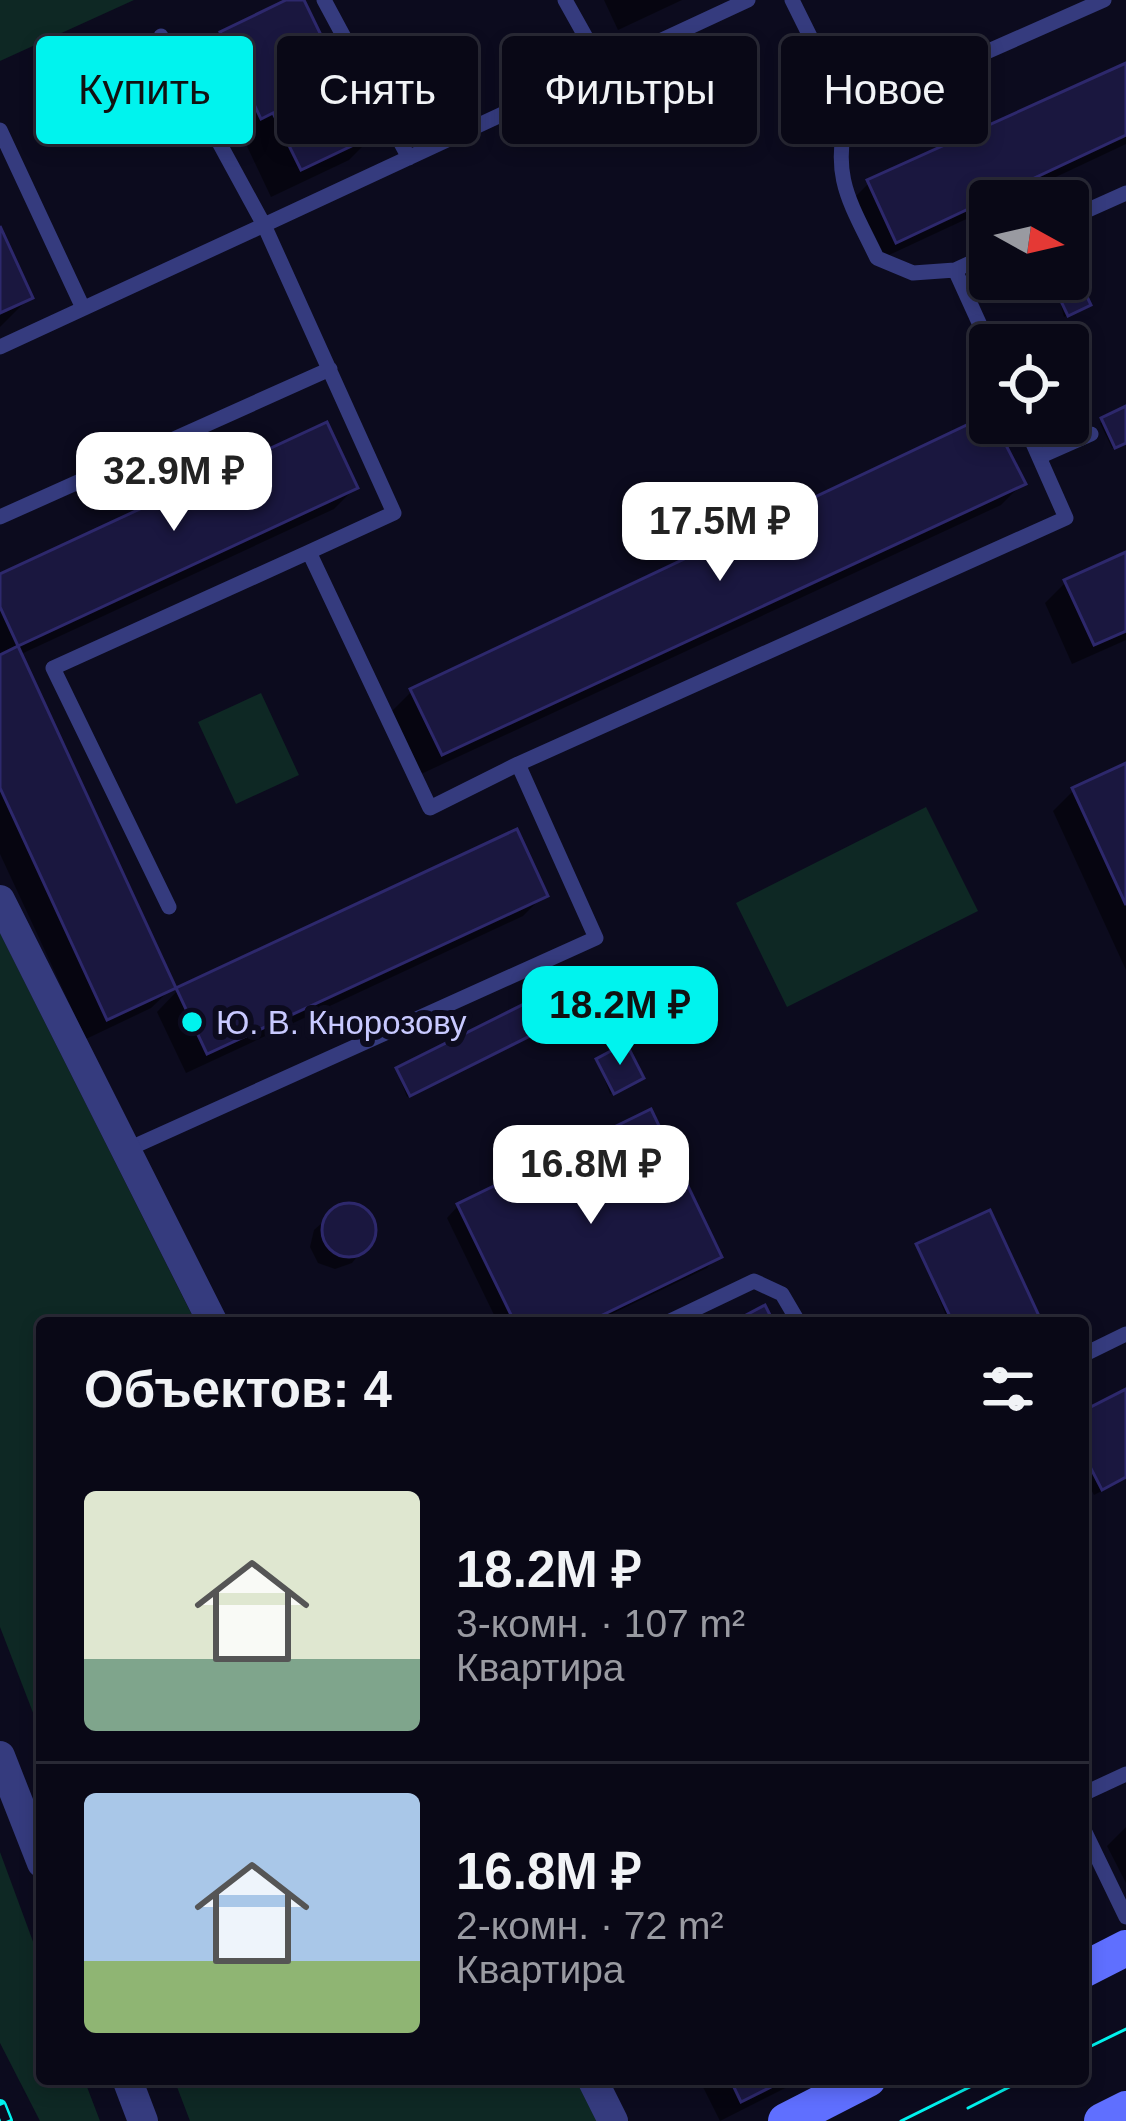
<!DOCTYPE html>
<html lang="ru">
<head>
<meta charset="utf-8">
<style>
	:root { --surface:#090816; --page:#12111f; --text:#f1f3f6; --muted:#999aa1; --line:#292935; --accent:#00f3ee }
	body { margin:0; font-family:Arial,sans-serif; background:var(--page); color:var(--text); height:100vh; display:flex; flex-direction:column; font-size:45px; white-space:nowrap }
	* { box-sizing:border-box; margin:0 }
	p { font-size:39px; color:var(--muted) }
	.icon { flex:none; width:66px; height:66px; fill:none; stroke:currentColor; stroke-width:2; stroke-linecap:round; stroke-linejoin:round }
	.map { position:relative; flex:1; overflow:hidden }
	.side { position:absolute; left:36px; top:1317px; width:1053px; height:768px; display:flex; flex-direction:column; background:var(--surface); border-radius:12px; box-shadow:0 6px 18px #0003,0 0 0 3px var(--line) }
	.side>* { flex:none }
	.hud { position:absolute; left:36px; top:36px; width:1056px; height:108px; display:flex; gap:24px }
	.needle { width:78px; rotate:98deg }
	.buttons { position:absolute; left:969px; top:180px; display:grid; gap:24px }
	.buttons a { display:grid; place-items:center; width:120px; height:120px; border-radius:12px; background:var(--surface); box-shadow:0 6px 18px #0003,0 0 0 3px var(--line); font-size:60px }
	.price { position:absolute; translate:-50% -102px; padding:0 27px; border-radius:24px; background:#fff; color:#222; font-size:39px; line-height:78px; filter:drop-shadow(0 3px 6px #0008) }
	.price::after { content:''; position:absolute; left:50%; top:72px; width:36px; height:27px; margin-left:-18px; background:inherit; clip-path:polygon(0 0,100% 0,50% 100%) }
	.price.selected { background:var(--accent); color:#111 }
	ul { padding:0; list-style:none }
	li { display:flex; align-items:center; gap:36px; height:300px; padding:0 48px }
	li+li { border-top:3px solid var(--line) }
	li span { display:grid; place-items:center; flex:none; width:336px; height:240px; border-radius:12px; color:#555 }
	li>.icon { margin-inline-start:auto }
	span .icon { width:144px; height:144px; fill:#fffc; stroke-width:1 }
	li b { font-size:51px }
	h2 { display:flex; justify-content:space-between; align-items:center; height:144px; padding:0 48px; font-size:51px }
	.chip { padding:0 42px; border-radius:12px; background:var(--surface); box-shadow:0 6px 18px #0003,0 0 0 3px var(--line); font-size:42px; line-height:108px }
	.chip.selected { background:var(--accent); color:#111 }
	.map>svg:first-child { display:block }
	.green { fill:#0e2824 }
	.shadow { fill:#0007 }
	.building { fill:#1a173f; stroke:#2d286c; stroke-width:3 }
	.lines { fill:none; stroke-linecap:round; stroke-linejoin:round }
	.lane { stroke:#353b7e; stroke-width:15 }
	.street { stroke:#353b7e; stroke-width:30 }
	.secondary { stroke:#5f6fff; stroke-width:36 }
	.tram { stroke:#00f3ee; stroke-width:3 }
	.rail-casing { stroke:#00f3ee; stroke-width:14 }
	.rail { stroke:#0c0b1e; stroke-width:9; stroke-dasharray:27; stroke-linecap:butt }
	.poi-dot { fill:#00f3ee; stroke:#0c0b1e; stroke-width:4.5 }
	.labels { text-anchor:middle; stroke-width:12; stroke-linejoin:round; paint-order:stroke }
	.poi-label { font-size:33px; fill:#c8c9ff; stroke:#0c0b1e; text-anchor:start }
</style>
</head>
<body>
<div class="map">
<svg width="1126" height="2121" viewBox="0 0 1126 2121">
	<rect width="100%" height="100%" fill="#0c0b1e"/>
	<path class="green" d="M0,0H134L0,61Z
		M261,693L299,775L236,804L198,722Z
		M926,807L978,911L787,1007L736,903Z
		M0,933L196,1323H42V1736L0,1627Z
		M0,1852L42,1966V2079H84L100,2121H40L0,2043Z
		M174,2079H577L598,2121H190Z"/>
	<path class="shadow" d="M293,0H300L332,66L378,131L349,160L271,197L244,140L232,145L193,63L222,34Z
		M604,0H682L618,30Z
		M1126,66V144L1005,201H990V208L874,262L848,204L869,183Z
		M0,234L29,298L0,327Z
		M1059,297L1085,308L1064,317Z
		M1126,410V442L1112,448L1100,423Z
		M1022,484L1001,505L421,774L391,712L412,691Z
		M355,488L334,509L19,655L173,987L151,1008L86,1039L0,854V577Z
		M1126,555V640L1072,664L1045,603L1066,582Z
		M1126,766V970L1053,811L1074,790Z
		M544,895L523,916L186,1073L157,1012L178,990Z
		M579,980L588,1007L407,1097L397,1071Z
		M598,1061L637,1081L610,1094Z
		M341,1206L358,1207L371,1218L374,1235L352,1263L335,1269L318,1263L310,1247L314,1230Z
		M458,1206L718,1256L707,1268L593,1323H498L447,1218Z
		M918,1246L1028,1323H949Z
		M1126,1393V1478L1094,1495L1083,1474V1415Z
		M1126,1827V1883L1107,1846Z
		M699,2079H803L720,2121Z"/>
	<path class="building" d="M286,0H304L334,62L346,56L381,132L301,170L273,113L261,119L220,32Z
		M1126,63V135L896,243L867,180Z
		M0,226L33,298L0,313Z
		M1081,284L1091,305L1068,316L1058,295Z
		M1126,406V443L1115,448L1101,418Z
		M990,414L1026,484L442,755L410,689Z
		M327,422L358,488L18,646L0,607V574Z
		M1126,552V631L1094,645L1064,580Z
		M18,646L176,988L107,1020L0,788V655Z
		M1126,763V905L1072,788Z
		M517,829L548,896L207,1054L176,988Z
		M580,976L594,1004L410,1096L396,1068Z
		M626,1043L644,1078L614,1094L596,1059Z
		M651,1109L722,1257L586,1323H515L457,1204Z
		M322 1230a27 27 0 1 1 54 0a27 27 0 1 1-54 0Z
		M990,1210L1040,1318L1030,1323H953L916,1244Z
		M765,1305L774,1323H731Z
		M1126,1389V1477L1102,1490L1083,1453V1411Z
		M730,2079H787L741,2102Z"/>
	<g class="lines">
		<path class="lane" d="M324,0L409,158
			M565,0L603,68
			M792,0L848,113C830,176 850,202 877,258L913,273L955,270L990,347
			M848,113L1104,0
			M0,130L83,308
			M1068,219L1126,193
			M955,270L990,254
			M0,347L264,225L161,36
			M1024,423L1039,457L1091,434
			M0,517L330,369
			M518,764L430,808L309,552L394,513L264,225L748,0
			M169,907L53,668L309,552
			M126,1150L596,938L518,764L1066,518L1039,457
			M666,1323L754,1281L782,1294L799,1323
			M1083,1355L1126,1334
			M1083,1794L1126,1774
			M1083,1828L1126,1917"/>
		<path class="street" d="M0,900L213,1323
			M0,1756L42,1863
			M127,2079L143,2121
			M592,2079L613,2121"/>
		<path class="secondary" d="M1083,1970L1126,1948
			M786,2121L868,2079
			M1102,2121L1126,2109"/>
		<path class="tram" d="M1083,2050L1126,2029
			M968,2108L1025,2079
			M901,2121L986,2079"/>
		<defs>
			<path id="rail" d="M0,2106L6,2121"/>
		</defs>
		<use href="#rail" class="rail-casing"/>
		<use href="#rail" class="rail"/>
	</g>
	<circle class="poi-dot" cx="192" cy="1022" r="12"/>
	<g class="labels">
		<g class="poi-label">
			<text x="216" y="1034">Ю. В. Кнорозову</text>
		</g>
	</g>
</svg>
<div class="buttons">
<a><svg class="needle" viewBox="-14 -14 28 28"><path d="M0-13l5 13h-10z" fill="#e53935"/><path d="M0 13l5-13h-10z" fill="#999aa1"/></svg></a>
<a><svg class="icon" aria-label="locate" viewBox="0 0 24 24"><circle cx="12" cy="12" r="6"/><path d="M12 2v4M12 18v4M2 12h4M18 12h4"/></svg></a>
</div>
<b class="price" style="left:174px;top:534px">32.9M ₽</b>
<b class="price" style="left:720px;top:584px">17.5M ₽</b>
<b class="price selected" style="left:620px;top:1068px">18.2M ₽</b>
<b class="price" style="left:591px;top:1227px">16.8M ₽</b>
<div class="hud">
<a class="chip selected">Купить</a>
<a class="chip">Снять</a>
<a class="chip">Фильтры</a>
<a class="chip">Новое</a>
</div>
<section class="side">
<h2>Объектов: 4<svg class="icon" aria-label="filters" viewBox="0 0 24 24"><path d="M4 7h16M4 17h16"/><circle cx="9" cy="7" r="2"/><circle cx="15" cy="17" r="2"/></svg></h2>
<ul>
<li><span style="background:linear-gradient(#dfe7d0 70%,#7fa58c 0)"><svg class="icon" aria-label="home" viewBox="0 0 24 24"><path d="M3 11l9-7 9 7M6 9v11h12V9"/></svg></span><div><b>18.2M ₽</b><p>3-комн. · 107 m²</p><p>Квартира</p></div></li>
<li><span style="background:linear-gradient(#a9c7e8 70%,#8fb573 0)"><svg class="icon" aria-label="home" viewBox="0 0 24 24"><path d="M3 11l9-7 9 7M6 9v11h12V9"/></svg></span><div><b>16.8M ₽</b><p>2-комн. · 72 m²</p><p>Квартира</p></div></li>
</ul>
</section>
</div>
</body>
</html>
